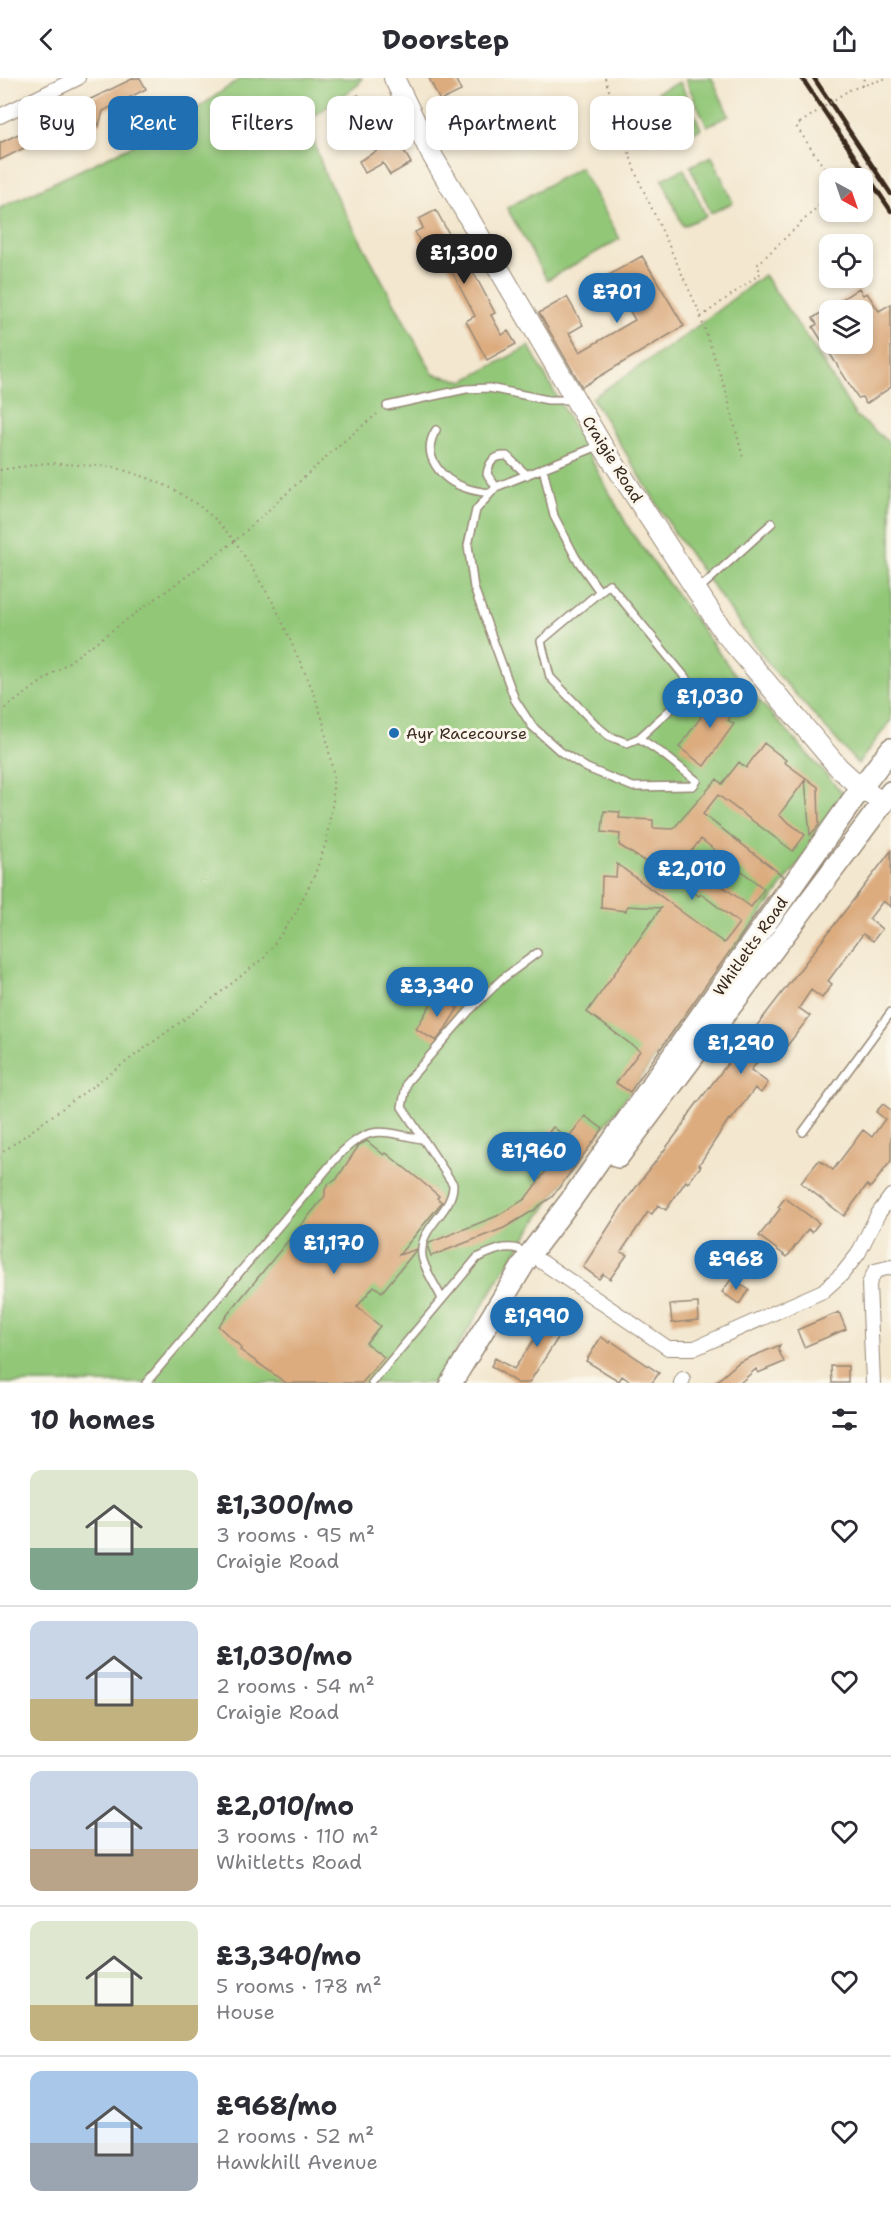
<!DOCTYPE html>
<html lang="en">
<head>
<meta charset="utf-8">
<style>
	:root { --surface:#fff; --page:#f7f7f7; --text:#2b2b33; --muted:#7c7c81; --line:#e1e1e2; --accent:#1f6fb2 }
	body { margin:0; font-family:"Shantell Sans",sans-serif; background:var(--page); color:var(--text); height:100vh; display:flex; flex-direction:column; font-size:22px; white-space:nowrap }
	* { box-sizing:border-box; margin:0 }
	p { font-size:20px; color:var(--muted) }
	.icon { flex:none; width:33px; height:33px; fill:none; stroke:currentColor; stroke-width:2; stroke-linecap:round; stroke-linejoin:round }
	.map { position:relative; height:1305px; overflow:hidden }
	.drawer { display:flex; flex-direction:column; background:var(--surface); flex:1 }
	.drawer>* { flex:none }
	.guide { position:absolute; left:18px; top:18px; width:855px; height:54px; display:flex; gap:12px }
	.needle { width:39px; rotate:140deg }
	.controls { position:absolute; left:819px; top:90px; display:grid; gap:12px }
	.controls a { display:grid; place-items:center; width:54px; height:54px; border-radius:12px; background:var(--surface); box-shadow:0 3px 9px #0003; font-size:30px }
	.price { position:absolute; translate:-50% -51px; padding:0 14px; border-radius:21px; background:var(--accent); color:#fff; font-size:20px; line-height:39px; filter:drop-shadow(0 2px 3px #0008) }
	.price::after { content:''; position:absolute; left:50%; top:36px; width:18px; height:14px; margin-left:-9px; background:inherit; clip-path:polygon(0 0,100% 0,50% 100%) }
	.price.on { background:#222; color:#fff }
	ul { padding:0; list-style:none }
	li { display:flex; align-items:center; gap:18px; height:150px; padding:0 30px }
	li+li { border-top:2px solid var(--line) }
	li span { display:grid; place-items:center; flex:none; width:168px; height:120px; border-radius:12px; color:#555 }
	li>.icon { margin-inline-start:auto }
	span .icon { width:72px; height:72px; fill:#fffc; stroke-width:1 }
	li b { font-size:26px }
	h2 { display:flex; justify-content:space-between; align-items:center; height:72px; padding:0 30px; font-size:26px }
	.tag { padding:0 21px; border-radius:12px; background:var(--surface); box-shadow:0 3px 9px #0003; font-size:21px; line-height:54px }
	.tag.on { background:var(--accent); color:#fff }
	header { display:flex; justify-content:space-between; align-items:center; height:78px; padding:0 30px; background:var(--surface); font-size:27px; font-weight:700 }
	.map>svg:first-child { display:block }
	.green { fill:#92c778; stroke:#66784b; stroke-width:1.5 }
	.building { fill:#dcac7f; fill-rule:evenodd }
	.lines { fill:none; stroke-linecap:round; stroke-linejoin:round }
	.service-casing { stroke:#978876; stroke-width:10 }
	.minor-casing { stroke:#978876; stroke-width:16 }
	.secondary-casing { stroke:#978876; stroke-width:22 }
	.primary-casing { stroke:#978876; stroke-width:24 }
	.path { stroke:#978876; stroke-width:2; stroke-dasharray:1.5 4.5; stroke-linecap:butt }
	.service { stroke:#fff; stroke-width:7 }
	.minor { stroke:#fff; stroke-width:14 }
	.secondary { stroke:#fff; stroke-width:20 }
	.primary { stroke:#fff; stroke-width:21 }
	.rail { stroke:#3b2a1e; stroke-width:4.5 }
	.path-bridge { stroke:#978876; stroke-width:2; stroke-dasharray:1.5 4.5; stroke-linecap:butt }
	.poi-dot { fill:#1f6fb2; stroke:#fbf7ec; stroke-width:2 }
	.labels { text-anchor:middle; stroke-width:6; stroke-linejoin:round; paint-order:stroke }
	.street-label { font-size:16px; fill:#3b2a1e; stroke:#fbf7ec }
	.poi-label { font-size:16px; fill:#3b2a1e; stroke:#fbf7ec; text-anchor:start }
</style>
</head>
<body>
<header><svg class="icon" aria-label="back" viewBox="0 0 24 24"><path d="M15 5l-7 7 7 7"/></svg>Doorstep<svg class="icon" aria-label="share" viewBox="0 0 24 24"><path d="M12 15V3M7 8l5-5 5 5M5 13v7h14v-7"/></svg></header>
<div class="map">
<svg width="891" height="1305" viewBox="0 0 891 1305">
	<rect width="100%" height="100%" fill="#fbf7ec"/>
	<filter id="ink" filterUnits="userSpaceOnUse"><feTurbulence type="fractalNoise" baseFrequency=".0167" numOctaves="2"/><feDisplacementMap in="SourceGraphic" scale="12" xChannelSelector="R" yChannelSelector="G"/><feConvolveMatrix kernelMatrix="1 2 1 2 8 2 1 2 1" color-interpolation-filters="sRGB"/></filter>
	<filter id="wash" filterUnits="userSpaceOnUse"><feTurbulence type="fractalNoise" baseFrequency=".008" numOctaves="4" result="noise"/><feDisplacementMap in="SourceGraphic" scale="24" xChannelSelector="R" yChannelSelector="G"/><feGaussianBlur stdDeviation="1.35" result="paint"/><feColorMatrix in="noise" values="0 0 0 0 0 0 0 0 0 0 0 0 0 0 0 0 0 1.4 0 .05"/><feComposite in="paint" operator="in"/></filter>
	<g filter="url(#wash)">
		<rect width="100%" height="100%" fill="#f3e7cf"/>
		<path class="green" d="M241,0H362L358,7L307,43L326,99L433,296L464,303L529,268L631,454L730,590L847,720L552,1119L506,1189L436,1305H0V130L169,50Z
			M712,0L729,38L707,48L685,1Z
			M680,4L701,51L679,61L657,14Z
			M712,78L733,125L711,135L690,88Z
			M580,89L620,161L547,202L507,130Z
			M684,91L706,138L683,148L662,101Z
			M764,197L812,267L855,337L891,366V642L858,686L770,588L676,457L592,320L683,259Z"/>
		<g id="blocks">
			<path class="building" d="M134,0H140L146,11L103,33L99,48L94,37L64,51L69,63L52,56L0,82V65Z
				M429,0H455L461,13L440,23Z
				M358,17L371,33L354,46L342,30Z
				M390,49L411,85L390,97L383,85L365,95L359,83L377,73L369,60Z
				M436,132L460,176L465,183L467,182L495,235L491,237L502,257L508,253L516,266L487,282L466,243L475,238L444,179L435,184L433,180L429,182L415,154L423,150L419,141Z
				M642,178L684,248L582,309L539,235L567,219L583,247L569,255L580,274L635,242L609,197Z
				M859,210L863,217L867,215L879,233L891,226V309L866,326L862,319L858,320L813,249L817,246L813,240ZM830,232H862V266H830Z
				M722,610L737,629L728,642L734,646L704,688L679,669Z
				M764,665L786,682L784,684L818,709L819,747L810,757L805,702L779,737L805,757L793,773L718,717L703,736L783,798L630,1014L616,1005L640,973L587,934L661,830L627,828L626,833L601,830L602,798L616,799L617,786L724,865L739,845L701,816L699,818L619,767L620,756L602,754L604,733L620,734L619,740L653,742V750L673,751L717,701L722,706L739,684L746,690ZM701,761L764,811L751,829L685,781Z
				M891,773V829L883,823L869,841L882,851L873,863L863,856L828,903L832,906L822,920L811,912L799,930L810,938L777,981L766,973L751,992L768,1005L761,1015L755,1010L731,1042L729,1041L699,1087L701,1088L688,1105L686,1103L666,1132L658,1127L652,1136L648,1134L621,1174L627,1177L610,1201L603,1196L599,1201L583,1189L624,1125L678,1054L692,1032Z
				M436,917L458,930L444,953L436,963L416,951Z
				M883,1026L891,1032V1083L870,1110L867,1107L844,1138L801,1105L819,1082L833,1092L863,1052L872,1059L885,1041L876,1034Z
				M585,1038L603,1051L552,1119L536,1130V1131L504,1150L431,1178L428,1170L429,1165L497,1138L525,1121L549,1089L532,1076L553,1049L568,1060Z
				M367,1063L384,1077L386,1075L421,1103L439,1118L437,1120L442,1124L399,1177L417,1171L382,1214L374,1208L357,1229L380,1248L366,1265L384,1279L362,1305H286L240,1272L242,1270L218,1248L325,1118V1112L328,1106L336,1102L359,1067Z
				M785,1120L819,1145L812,1154L808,1151L787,1179L759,1158L780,1131L778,1129Z
				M732,1200L749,1212L739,1226L722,1214Z
				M559,1225L574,1235L529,1305H517L491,1288L495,1280L514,1291Z
				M698,1225L699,1242L672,1245L670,1227Z
				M839,1234L846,1251L804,1269L797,1252Z
				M601,1259L610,1265L611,1263L659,1295L652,1305H632L622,1298L619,1303L586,1283Z
				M780,1267L778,1271L784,1284L758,1295L756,1291L740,1305H715L739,1284Z
				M831,1288H848V1305H832Z"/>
		</g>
	</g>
	<g filter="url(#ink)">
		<use href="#blocks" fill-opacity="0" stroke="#978876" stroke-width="1.5"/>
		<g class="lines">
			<defs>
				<path id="service" d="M387,328L466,311L489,310L548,322H573
					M436,352C420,377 441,402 466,410C474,413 483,414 490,415
					M601,367L496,409L476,432L468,467L474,510L515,622L532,648L561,674L587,690L633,709L693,708L697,703L663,676L639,660
					M543,390L554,438L576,480L600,514
					M496,409L487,396C489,384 494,377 507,378L527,397
					M609,506L694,610L639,660L627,665L609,658L597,648L550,599L541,563Z
					M699,511L772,445
					M803,1054L891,934
					M442,1221C437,1210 423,1189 422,1178C418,1148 454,1134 453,1106L402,1029L407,1004L469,933L502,901L537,875
					M146,1305L338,1078C369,1046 380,1053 421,1061
					M372,1305L477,1180C495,1172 509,1164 527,1175"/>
				<path id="minor" d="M0,38L78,0
					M542,1184L668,1270H695L823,1213L842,1196L858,1176L878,1136L891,1118
					M681,1305L683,1301
					M873,1305L869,1206L875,1193L891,1189"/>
				<path id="secondary" d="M394,0L429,72L602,367L723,553L839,690L861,710L883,725"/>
				<path id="primary" d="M618,1079L891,714
					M451,1305L530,1176L571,1122L861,710L891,671"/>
			</defs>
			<use href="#service" class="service-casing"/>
			<use href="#minor" class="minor-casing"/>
			<use href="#secondary" class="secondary-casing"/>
			<use href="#primary" class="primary-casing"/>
			<path class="path" d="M605,0L636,96L697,229L725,310L743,380
				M862,8L864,0
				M849,12L887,0
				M800,45L796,48L831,100
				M701,239L761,195L757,187L830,117
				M0,392L46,385L114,389L148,400L173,411L198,427L215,441L235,463L274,526L313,613L323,643L333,694V722L326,764L315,796L295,836L265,879L212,921L0,1076
				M0,634L235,463L338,368L377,336"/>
			<use href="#service" class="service"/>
			<use href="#minor" class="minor"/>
			<use href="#secondary" class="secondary"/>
			<use href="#primary" class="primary"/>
			<path class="rail" d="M802,0L891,133
				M814,0L891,116"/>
			<path class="path-bridge" d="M800,45L849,12"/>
		</g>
	</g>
	<circle class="poi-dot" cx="394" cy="655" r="6"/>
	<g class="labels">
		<g class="street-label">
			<text transform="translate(613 381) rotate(58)" y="6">Craigie Road</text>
			<text transform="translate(750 868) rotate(-55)" y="6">Whitletts Road</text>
		</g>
		<g class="poi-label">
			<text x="406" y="661">Ayr Racecourse</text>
		</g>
	</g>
</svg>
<div class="controls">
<a><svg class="needle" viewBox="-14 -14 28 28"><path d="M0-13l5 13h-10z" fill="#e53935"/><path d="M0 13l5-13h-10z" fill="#7c7c81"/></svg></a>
<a><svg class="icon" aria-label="locate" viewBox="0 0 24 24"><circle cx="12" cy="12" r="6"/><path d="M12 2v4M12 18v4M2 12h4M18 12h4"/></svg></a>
<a><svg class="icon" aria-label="layers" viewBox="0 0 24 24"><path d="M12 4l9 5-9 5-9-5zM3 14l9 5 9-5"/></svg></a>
</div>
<b class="price on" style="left:464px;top:207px">£1,300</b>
<b class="price" style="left:617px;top:246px">£701</b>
<b class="price" style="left:710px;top:651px">£1,030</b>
<b class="price" style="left:692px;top:823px">£2,010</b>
<b class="price" style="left:437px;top:940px">£3,340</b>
<b class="price" style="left:741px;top:997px">£1,290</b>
<b class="price" style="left:534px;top:1105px">£1,960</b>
<b class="price" style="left:334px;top:1197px">£1,170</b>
<b class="price" style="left:736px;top:1213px">£968</b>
<b class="price" style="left:537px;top:1270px">£1,990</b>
<div class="guide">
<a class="tag">Buy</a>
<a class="tag on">Rent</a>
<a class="tag">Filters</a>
<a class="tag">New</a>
<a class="tag">Apartment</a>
<a class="tag">House</a>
</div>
</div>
<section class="drawer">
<h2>10 homes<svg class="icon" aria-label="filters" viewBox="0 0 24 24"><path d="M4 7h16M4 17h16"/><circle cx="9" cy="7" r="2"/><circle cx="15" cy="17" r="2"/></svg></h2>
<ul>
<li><span style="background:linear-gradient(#dfe7d0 65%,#7fa58c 0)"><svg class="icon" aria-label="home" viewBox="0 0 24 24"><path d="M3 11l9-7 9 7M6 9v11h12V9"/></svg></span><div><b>£1,300/mo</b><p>3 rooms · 95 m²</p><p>Craigie Road</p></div><svg class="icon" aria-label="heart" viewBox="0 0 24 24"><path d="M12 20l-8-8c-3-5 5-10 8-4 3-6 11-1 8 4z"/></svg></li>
<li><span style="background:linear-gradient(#c9d6e8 65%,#c2b280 0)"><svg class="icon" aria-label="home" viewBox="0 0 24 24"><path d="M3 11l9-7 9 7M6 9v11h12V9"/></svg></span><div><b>£1,030/mo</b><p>2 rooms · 54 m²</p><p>Craigie Road</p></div><svg class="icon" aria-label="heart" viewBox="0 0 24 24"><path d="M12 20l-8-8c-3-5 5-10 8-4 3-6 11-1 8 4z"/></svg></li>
<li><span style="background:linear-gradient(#c9d6e8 65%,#b9a48a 0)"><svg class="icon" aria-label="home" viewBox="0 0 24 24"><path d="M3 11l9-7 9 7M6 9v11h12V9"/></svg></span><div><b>£2,010/mo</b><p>3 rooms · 110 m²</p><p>Whitletts Road</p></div><svg class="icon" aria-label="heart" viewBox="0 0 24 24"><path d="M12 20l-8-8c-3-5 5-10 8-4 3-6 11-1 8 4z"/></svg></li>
<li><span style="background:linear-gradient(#dfe7d0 70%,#c2b280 0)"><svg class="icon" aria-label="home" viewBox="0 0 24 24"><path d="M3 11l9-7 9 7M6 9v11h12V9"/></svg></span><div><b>£3,340/mo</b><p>5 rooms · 178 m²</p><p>House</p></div><svg class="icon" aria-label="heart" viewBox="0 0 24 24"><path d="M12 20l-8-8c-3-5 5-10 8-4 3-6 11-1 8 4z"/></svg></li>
<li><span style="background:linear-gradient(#a9c7e8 60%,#9aa5b1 0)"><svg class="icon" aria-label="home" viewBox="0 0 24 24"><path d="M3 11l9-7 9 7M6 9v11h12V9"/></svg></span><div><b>£968/mo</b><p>2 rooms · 52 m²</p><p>Hawkhill Avenue</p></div><svg class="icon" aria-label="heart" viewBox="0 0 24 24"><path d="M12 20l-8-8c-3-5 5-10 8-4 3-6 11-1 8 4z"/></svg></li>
</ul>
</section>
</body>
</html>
